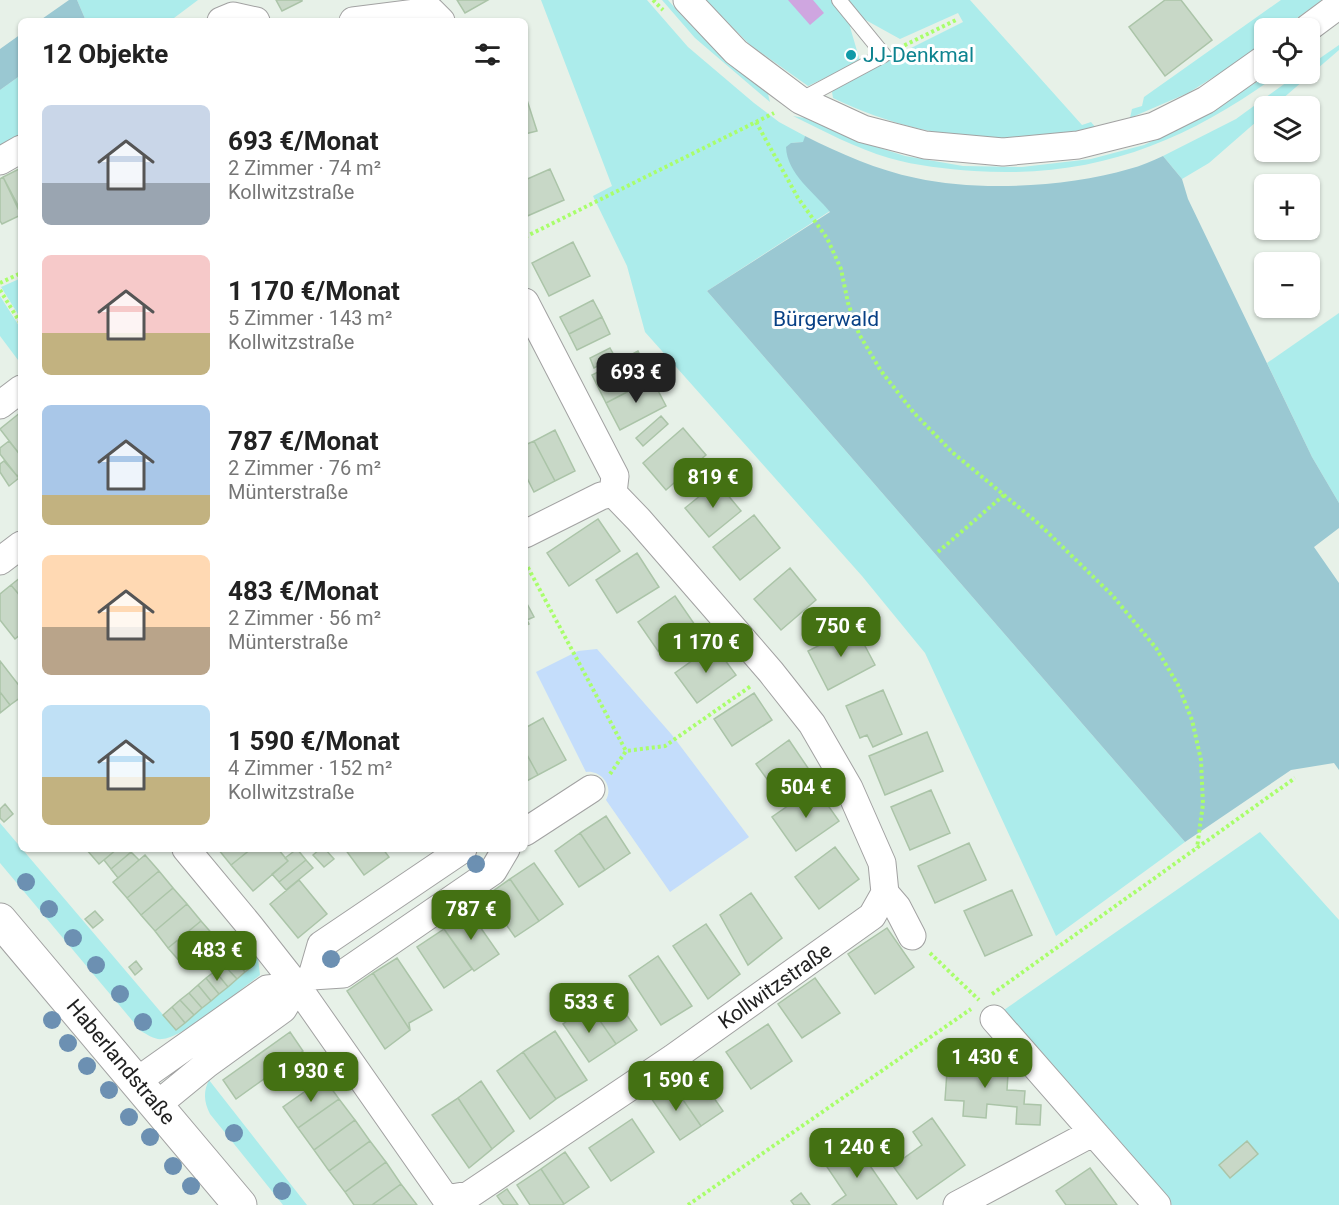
<!DOCTYPE html>
<html lang="de">
<head>
<meta charset="utf-8">
<style>
	:root { --surface:#fff; --page:#f2f2f2; --text:#222; --muted:#767676; --accent:#447113 }
	body { margin:0; font-family:Roboto,sans-serif; background:var(--page); color:var(--text); height:100vh; display:flex; flex-direction:column; font-size:22px; white-space:nowrap }
	* { box-sizing:border-box; margin:0 }
	p { font-size:20px; color:var(--muted) }
	.icon { flex:none; width:33px; height:33px; fill:none; stroke:currentColor; stroke-width:2; stroke-linecap:round; stroke-linejoin:round }
	.map { position:relative; flex:1; overflow:hidden }
	.side { position:absolute; left:18px; top:18px; width:510px; height:834px; display:flex; flex-direction:column; background:var(--surface); border-radius:9px; box-shadow:0 2px 4px #0004 }
	.side>* { flex:none }
	.fabs { position:absolute; left:1254px; top:18px; display:grid; gap:12px }
	.fabs a { display:grid; place-items:center; width:66px; height:66px; border-radius:9px; background:var(--surface); box-shadow:0 2px 4px #0004; font-size:30px }
	.price { position:absolute; translate:-50% -51px; padding:0 14px; border-radius:12px; background:var(--accent); color:#fff; font-size:20px; line-height:39px; filter:drop-shadow(0 2px 3px #0008) }
	.price::after { content:''; position:absolute; left:50%; top:36px; width:18px; height:14px; margin-left:-9px; background:inherit; clip-path:polygon(0 0,100% 0,50% 100%) }
	.price.current { background:#222; color:#fff }
	ul { padding:0; list-style:none }
	li { display:flex; align-items:center; gap:18px; height:150px; padding:0 24px }
	li span { display:grid; place-items:center; flex:none; width:168px; height:120px; border-radius:9px; color:#555 }
	li>.icon { margin-inline-start:auto }
	span .icon { width:72px; height:72px; fill:#fffc; stroke-width:1 }
	li b { font-size:26px }
	h2 { display:flex; justify-content:space-between; align-items:center; height:72px; padding:0 24px; font-size:26px }
	.map>svg:first-child { display:block }
	.grass { fill:#aceceb }
	.forest { fill:#9ac8d2 }
	.park { fill:#c4ddfb }
	.water { fill:#cfa6e0 }
	.building { fill:#c8d8c7; stroke:#abc4a8; stroke-width:1.5 }
	.lines { fill:none; stroke-linecap:round; stroke-linejoin:round }
	.service-casing { stroke:#a2a2a2; stroke-width:16 }
	.minor-casing { stroke:#a2a2a2; stroke-width:29 }
	.tertiary-casing { stroke:#a2a2a2; stroke-width:35 }
	.path { stroke:#a9fe6b; stroke-width:4; stroke-dasharray:3 3; stroke-linecap:butt }
	.service { stroke:#fff; stroke-width:14 }
	.minor { stroke:#fff; stroke-width:27 }
	.tertiary { stroke:#fff; stroke-width:33 }
	.tree { fill:#6c90b2 }
	.culture-dot { fill:#0f9aa8; stroke:#fff; stroke-width:2 }
	.labels { text-anchor:middle; stroke-width:6; stroke-linejoin:round; paint-order:stroke }
	.culture-label { font-size:21px; fill:#0d838f; stroke:#fff; text-anchor:start }
	.park-label { font-size:21px; fill:#084085; stroke:#fff }
	.street-label { font-size:21px; fill:#212121; stroke:#fff }
</style>
</head>
<body>
<div class="map">
<svg width="1339" height="1205" viewBox="0 0 1339 1205">
	<rect width="100%" height="100%" fill="#e7f1e8"/>
	<path class="grass" d="M77,0H198L170,21H86Z
		M541,0H647L688,47L754,103L779,122L805,136L804,142L791,143L801,180L830,211L707,291L1185,842L1056,936L925,653L862,576L645,332L627,266L593,196L612,186Z
		M662,0H668C699,36 731,65 768,94L770,102L695,38Z
		M706,0H970L1082,125L1091,122L1097,129C1076,132 1054,137 1033,138C964,143 895,128 833,98L832,92L841,83L963,22L958,13L900,39L862,18L850,27L860,61L808,86L749,44Z
		M1281,0H1322L1283,28H1264V42L1233,65L1188,93L1130,118L1132,109L1142,106L1144,97Z
		M1339,45V50L1274,106H1264V115L1209,163L1182,179L1163,156L1236,119L1298,74H1310V65Z
		M1269,74H1279C1184,143 1094,179 974,171C946,169 917,166 889,158C855,148 824,131 793,116L805,118L855,140L905,156L963,166L1022,167L1091,159L1144,145L1204,116Z
		M21,75V134L0,151V90Z
		M19,279L21,283V319L1,287Z
		M0,296L21,329V364L0,336Z
		M1339,313V503L1312,457L1267,363Z
		M0,823L176,1030L254,965L241,949L246,942L258,958L260,975C240,990 183,1038 162,1039C155,1040 148,1035 141,1031L0,863Z
		M1260,832L1339,920V1205H1172L1001,1012Z
		M209,1080L307,1205H283L210,1114C204,1102 203,1092 209,1080Z"/>
	<path class="forest" d="M69,0H77L86,21H39Z
		M21,34V75L0,90V49Z
		M805,136C841,154 877,170 916,178C979,192 1067,187 1129,169C1141,166 1152,161 1163,156L1182,179L1188,199L1312,457L1339,503V528L1314,547L1339,583V770L1334,763L1291,770L1185,842L707,291L830,212C814,192 787,174 786,147L791,143L803,142Z"/>
	<path class="park" d="M597,649L672,735L749,837L670,892L606,800C614,786 601,770 586,772L536,672L578,651Z"/>
	<path class="water" d="M788,0H813L824,13L810,25Z"/>
	<path class="building" d="M276,0H302V1L282,11Z
		M457,0H488L465,13Z
		M1165,0H1181L1212,40L1165,76L1129,27Z
		M527,100L537,131L525,134V101Z
		M21,168V211L3,177Z
		M550,169L564,200L525,217V180Z
		M3,177L21,215L2,224L0,221V179Z
		M573,242L590,276L549,296L532,263Z
		M593,300L602,317L569,334L560,317Z
		M602,317L610,334L577,350L569,334Z
		M610,348L615,357L594,368L590,358Z
		M638,351L652,379L606,403L592,375Z
		M652,379L666,406L620,430L606,403Z
		M21,412V456L0,429Z
		M661,416L668,424L643,446L636,438Z
		M683,428L706,455L666,490L643,463Z
		M555,430L575,471L555,481L534,441Z
		M9,441L21,456V473L17,476L0,454V448Z
		M534,441L555,481L534,492L525,474V445Z
		M4,461L19,478L9,486L0,472V464Z
		M717,482L741,511L709,537L685,508Z
		M754,515L780,548L740,580L713,547Z
		M598,519L620,551L569,586L547,553Z
		M637,553L659,587L617,613L596,580Z
		M790,568L816,600L781,630L754,599Z
		M21,577V597L11,585Z
		M11,585L21,597V634L15,639L0,620V594Z
		M675,596L695,625L658,651L638,622Z
		M525,600L534,617L527,620L529,624L525,626Z
		M855,627L875,665L828,690L808,651Z
		M714,645L736,675L697,703L675,673Z
		M0,661L21,688V697L10,705L0,692Z
		M883,690L902,734L873,747L867,735L860,738L846,706Z
		M0,692L10,705L0,713Z
		M754,693L772,720L732,746L714,719Z
		M543,718L566,760L538,775L525,751V728Z
		M927,732L943,771L885,795L869,756Z
		M789,740L810,771L778,794L756,764Z
		M525,751L538,775L525,782Z
		M815,787L839,821L796,851L772,817Z
		M931,790L950,833L910,850L891,807Z
		M5,804L13,814L4,822L0,818V809Z
		M606,816L630,853L605,870L580,833Z
		M580,833L605,870L579,887L555,851Z
		M969,843L986,880L935,903L918,866Z
		M835,847L859,879L819,909L795,877Z
		M86,849H117L99,864Z
		M117,849H129L131,852L111,869L104,860Z
		M218,849H251L231,865Z
		M251,849H278L288,861L253,891L231,865Z
		M297,849L306,860L279,882L272,874L288,861L285,858Z
		M320,849H325L334,859L324,867L313,855Z
		M345,849H383L389,857L364,875Z
		M131,852L139,860L118,878L111,869Z
		M145,855L159,871L127,898L113,882Z
		M306,860L313,868L286,890L279,882Z
		M534,863L563,904L539,921L510,879Z
		M159,871L173,888L141,915L127,898Z
		M510,879L539,921L515,937L486,896Z
		M299,880L327,914L298,938L270,904Z
		M173,888L187,904L155,931L141,915Z
		M1012,890L1032,935L985,956L964,911Z
		M751,893L782,938L748,965L720,915Z
		M187,904L201,921L168,948L155,931Z
		M95,911L103,920L93,928L85,919Z
		M469,911L499,954L474,971L444,929Z
		M201,921L215,937L182,964L168,948Z
		M706,924L740,974L708,999L673,946Z
		M887,928L914,967L875,994L848,954Z
		M444,929L472,969L444,988L417,947Z
		M241,949L254,965L245,972L232,956Z
		M232,956L245,972L237,979L223,964Z
		M658,956L692,1006L661,1025L629,976Z
		M397,958L432,1010L409,1023L410,1030L373,973Z
		M136,961L142,969L135,975L129,967Z
		M223,964L237,979L228,987L215,971Z
		M215,971L228,987L219,994L206,978Z
		M373,973L410,1030L385,1049L347,991Z
		M206,978L219,994L211,1001L198,985Z
		M815,978L840,1013L802,1038L778,1004Z
		M198,985L211,1001L202,1008L189,993Z
		M610,991L637,1030L616,1044L589,1005Z
		M189,993L202,1008L194,1015L180,1000Z
		M180,1000L194,1015L185,1023L172,1007Z
		M589,1005L616,1044L589,1062L563,1024Z
		M172,1007L185,1023L176,1030L163,1015Z
		M768,1024L792,1061L751,1089L726,1052Z
		M555,1031L587,1080L556,1099L523,1052Z
		M290,1032L303,1051L236,1099L223,1080Z
		M976,1050L991,1051L989,1073L1008,1074L1007,1090L1025,1091L1024,1104L1041,1105L1040,1125L1016,1124L1017,1107L987,1104L986,1118L963,1116L964,1101L945,1100L948,1057L976,1059Z
		M523,1052L556,1099L530,1119L497,1071Z
		M694,1069L723,1111L701,1126L672,1084Z
		M324,1078L339,1099L298,1128L283,1107Z
		M481,1081L514,1131L492,1149L458,1098Z
		M672,1084L701,1126L680,1140L651,1098Z
		M458,1098L492,1149L469,1168L432,1115Z
		M339,1099L355,1120L314,1150L298,1128Z
		M932,1118L965,1165L917,1199L893,1166L922,1145L913,1132Z
		M632,1119L654,1152L611,1181L589,1148Z
		M355,1120L370,1141L329,1171L314,1150Z
		M370,1141L386,1162L345,1192L329,1171Z
		M853,1141L897,1205H832L846,1195L823,1161Z
		M1247,1141L1258,1154L1230,1178L1219,1165Z
		M565,1152L589,1187L564,1204L541,1169Z
		M386,1162L401,1184L372,1205H354L345,1192Z
		M1090,1168L1117,1205H1066L1056,1191Z
		M541,1169L564,1204L562,1205H530L517,1185Z
		M401,1184L417,1205H372Z
		M507,1189L518,1205H504L502,1203L497,1196Z
		M801,1193L810,1205H794L791,1201Z"/>
	<g class="lines">
		<defs>
			<path id="service" d="M800,100L884,55L839,0"/>
			<path id="minor" d="M687,0L736,52L800,100L863,129L925,145L1003,152L1078,145L1154,126L1206,100L1264,59
				M221,21L233,16L256,21
				M353,21L431,11L441,21
				M1308,28L1339,5
				M0,161L21,149
				M525,302L615,476L613,493
				M0,405L21,389
				M0,561L21,545
				M525,832L591,789
				M186,849L249,925L297,986L446,1199L469,1195L673,1058L872,916L885,893L882,863L849,788L812,724L771,672L639,520L613,493L601,496L525,534
				M885,893L897,907L912,936
				M312,976L321,945L463,849
				M994,1019L1157,1205
				M137,1081L267,989L297,986
				M157,1105L207,1064L283,1009L297,986L312,976L343,974L493,871L506,849
				M957,1205L1092,1133"/>
			<path id="tertiary" d="M0,920L240,1205"/>
		</defs>
		<use href="#service" class="service-casing"/>
		<use href="#minor" class="minor-casing"/>
		<use href="#tertiary" class="tertiary-casing"/>
		<path class="path" d="M653,0L663,10
			M899,48L956,20
			M756,122L798,198L827,238L841,269L848,303L859,334L881,371L914,413L952,452L1039,524L1112,595L1156,648L1178,685L1192,720L1201,760L1203,804L1197,848
			M525,237L774,113
			M0,283L21,273
			M0,290L21,324
			M938,552L1004,495
			M525,562L626,751
			M610,774L626,751L665,746L751,686
			M930,953L979,1000
			M992,994L1295,778
			M688,1205L971,1009"/>
		<use href="#service" class="service"/>
		<use href="#minor" class="minor"/>
		<use href="#tertiary" class="tertiary"/>
	</g>
	<g class="tree">
		<circle cx="476" cy="864" r="9"/>
		<circle cx="26" cy="882" r="9"/>
		<circle cx="49" cy="909" r="9"/>
		<circle cx="73" cy="938" r="9"/>
		<circle cx="331" cy="959" r="9"/>
		<circle cx="96" cy="965" r="9"/>
		<circle cx="120" cy="994" r="9"/>
		<circle cx="52" cy="1020" r="9"/>
		<circle cx="143" cy="1022" r="9"/>
		<circle cx="68" cy="1043" r="9"/>
		<circle cx="87" cy="1066" r="9"/>
		<circle cx="109" cy="1090" r="9"/>
		<circle cx="129" cy="1117" r="9"/>
		<circle cx="234" cy="1133" r="9"/>
		<circle cx="150" cy="1137" r="9"/>
		<circle cx="173" cy="1166" r="9"/>
		<circle cx="191" cy="1186" r="9"/>
		<circle cx="282" cy="1191" r="9"/>
	</g>
	<circle class="culture-dot" cx="851" cy="55" r="6"/>
	<g class="labels">
		<g class="culture-label">
			<text x="863" y="62">JJ-Denkmal</text>
		</g>
		<g class="park-label">
			<text x="826" y="326">Bürgerwald</text>
		</g>
		<g class="street-label">
			<text transform="translate(775 986) rotate(-35)" y="7">Kollwitzstraße</text>
			<text transform="translate(121 1062) rotate(50)" y="7">Haberlandstraße</text>
		</g>
	</g>
</svg>
<div class="fabs">
<a><svg class="icon" aria-label="locate" viewBox="0 0 24 24"><circle cx="12" cy="12" r="6"/><path d="M12 2v4M12 18v4M2 12h4M18 12h4"/></svg></a>
<a><svg class="icon" aria-label="layers" viewBox="0 0 24 24"><path d="M12 4l9 5-9 5-9-5zM3 14l9 5 9-5"/></svg></a>
<a>+</a>
<a>−</a>
</div>
<b class="price current" style="left:636px;top:404px">693 €</b>
<b class="price" style="left:713px;top:509px">819 €</b>
<b class="price" style="left:841px;top:658px">750 €</b>
<b class="price" style="left:706px;top:674px">1 170 €</b>
<b class="price" style="left:806px;top:819px">504 €</b>
<b class="price" style="left:471px;top:941px">787 €</b>
<b class="price" style="left:217px;top:982px">483 €</b>
<b class="price" style="left:589px;top:1034px">533 €</b>
<b class="price" style="left:985px;top:1089px">1 430 €</b>
<b class="price" style="left:311px;top:1103px">1 930 €</b>
<b class="price" style="left:676px;top:1112px">1 590 €</b>
<b class="price" style="left:857px;top:1179px">1 240 €</b>
<section class="side">
<h2>12 Objekte<svg class="icon" aria-label="filters" viewBox="0 0 24 24"><path d="M4 7h16M4 17h16"/><circle cx="9" cy="7" r="2"/><circle cx="15" cy="17" r="2"/></svg></h2>
<ul>
<li><span style="background:linear-gradient(#c9d6e8 65%,#9aa5b1 0)"><svg class="icon" aria-label="home" viewBox="0 0 24 24"><path d="M3 11l9-7 9 7M6 9v11h12V9"/></svg></span><div><b>693 €/Monat</b><p>2 Zimmer · 74 m²</p><p>Kollwitzstraße</p></div></li>
<li><span style="background:linear-gradient(#f6c9c9 65%,#c2b280 0)"><svg class="icon" aria-label="home" viewBox="0 0 24 24"><path d="M3 11l9-7 9 7M6 9v11h12V9"/></svg></span><div><b>1 170 €/Monat</b><p>5 Zimmer · 143 m²</p><p>Kollwitzstraße</p></div></li>
<li><span style="background:linear-gradient(#a9c7e8 75%,#c2b280 0)"><svg class="icon" aria-label="home" viewBox="0 0 24 24"><path d="M3 11l9-7 9 7M6 9v11h12V9"/></svg></span><div><b>787 €/Monat</b><p>2 Zimmer · 76 m²</p><p>Münterstraße</p></div></li>
<li><span style="background:linear-gradient(#ffd9b3 60%,#b9a48a 0)"><svg class="icon" aria-label="home" viewBox="0 0 24 24"><path d="M3 11l9-7 9 7M6 9v11h12V9"/></svg></span><div><b>483 €/Monat</b><p>2 Zimmer · 56 m²</p><p>Münterstraße</p></div></li>
<li><span style="background:linear-gradient(#bfe0f5 60%,#c2b280 0)"><svg class="icon" aria-label="home" viewBox="0 0 24 24"><path d="M3 11l9-7 9 7M6 9v11h12V9"/></svg></span><div><b>1 590 €/Monat</b><p>4 Zimmer · 152 m²</p><p>Kollwitzstraße</p></div></li>
</ul>
</section>
</div>
</body>
</html>
